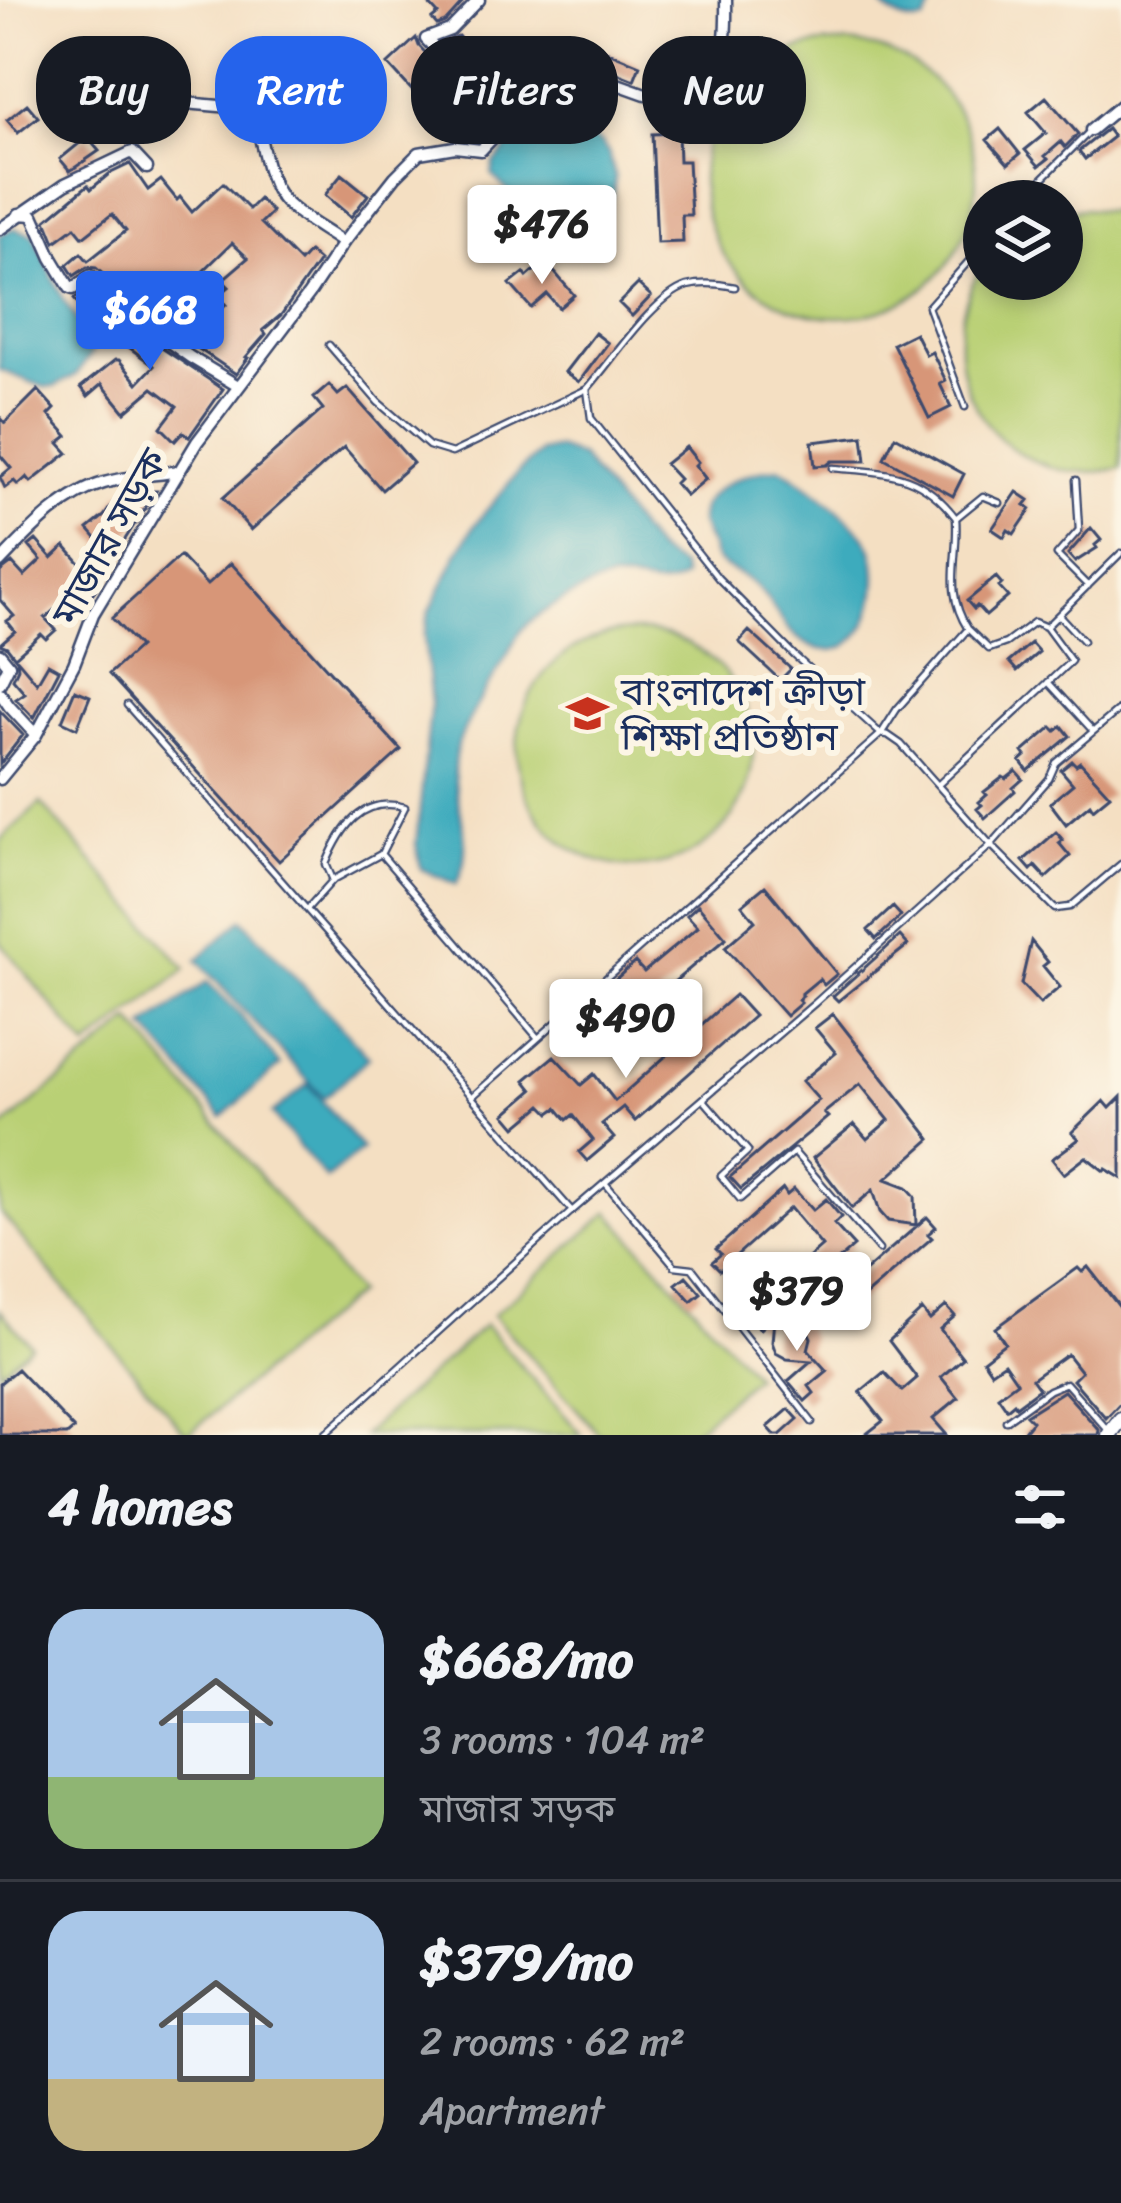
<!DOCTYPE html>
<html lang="en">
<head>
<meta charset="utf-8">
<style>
	:root { --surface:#171b24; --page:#20242c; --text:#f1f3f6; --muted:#9ea1a6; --line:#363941; --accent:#2563eb }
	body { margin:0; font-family:Sriracha,"Noto Sans Bengali",sans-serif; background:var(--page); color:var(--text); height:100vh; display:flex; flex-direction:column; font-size:45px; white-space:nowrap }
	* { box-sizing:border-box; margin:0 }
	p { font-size:39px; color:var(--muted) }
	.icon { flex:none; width:66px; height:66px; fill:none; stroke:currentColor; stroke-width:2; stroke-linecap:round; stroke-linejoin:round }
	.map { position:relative; height:1435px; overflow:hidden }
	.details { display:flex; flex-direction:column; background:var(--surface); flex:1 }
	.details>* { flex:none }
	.hud { position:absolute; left:36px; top:36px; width:1050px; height:108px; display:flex; gap:24px }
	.controls { position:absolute; left:963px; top:180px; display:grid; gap:24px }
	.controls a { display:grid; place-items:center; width:120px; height:120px; border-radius:50%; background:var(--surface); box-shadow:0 6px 18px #0003; font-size:60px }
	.price { position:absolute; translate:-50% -102px; padding:0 27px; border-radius:12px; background:#fff; color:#222; font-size:39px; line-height:78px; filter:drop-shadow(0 3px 6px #0008) }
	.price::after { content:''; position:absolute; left:50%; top:72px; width:36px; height:27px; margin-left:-18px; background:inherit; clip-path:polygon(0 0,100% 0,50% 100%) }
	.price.current { background:var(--accent); color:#fff }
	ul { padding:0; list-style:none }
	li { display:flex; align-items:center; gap:36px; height:300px; padding:0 48px }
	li+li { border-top:3px solid var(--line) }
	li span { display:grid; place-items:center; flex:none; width:336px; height:240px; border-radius:36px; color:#555 }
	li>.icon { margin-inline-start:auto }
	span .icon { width:144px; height:144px; fill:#fffc; stroke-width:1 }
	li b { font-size:51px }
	h2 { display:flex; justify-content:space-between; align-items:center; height:144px; padding:0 48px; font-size:51px }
	.tag { padding:0 42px; border-radius:48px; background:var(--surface); box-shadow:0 6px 18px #0003; font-size:42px; line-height:108px }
	.tag.current { background:var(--accent); color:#fff }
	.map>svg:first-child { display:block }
	.green { fill:#b9d074; stroke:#6a8069; stroke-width:3 }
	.water { fill:#3eabbd; stroke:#2c6d8e; stroke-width:3 }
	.building { fill:#d79678; fill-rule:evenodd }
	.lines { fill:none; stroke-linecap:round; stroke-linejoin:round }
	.service-casing { stroke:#3c496d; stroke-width:9 }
	.minor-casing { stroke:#3c496d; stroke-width:15 }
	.tertiary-casing { stroke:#3c496d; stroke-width:18 }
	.service { stroke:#fff; stroke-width:4.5 }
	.minor { stroke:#fff; stroke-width:10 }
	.tertiary { stroke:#fff; stroke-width:14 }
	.labels { text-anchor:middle; stroke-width:12; stroke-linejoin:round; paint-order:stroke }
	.street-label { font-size:39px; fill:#1b2f5e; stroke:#fcf5e5 }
	.poi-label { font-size:39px; fill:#1b2f5e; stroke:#fcf5e5; text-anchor:start }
</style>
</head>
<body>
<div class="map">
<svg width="1121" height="1435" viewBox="0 0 1121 1435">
	<rect width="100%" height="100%" fill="#fcf5e5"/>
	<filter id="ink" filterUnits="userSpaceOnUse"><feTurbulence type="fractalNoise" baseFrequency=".00833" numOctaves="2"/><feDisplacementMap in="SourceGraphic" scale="24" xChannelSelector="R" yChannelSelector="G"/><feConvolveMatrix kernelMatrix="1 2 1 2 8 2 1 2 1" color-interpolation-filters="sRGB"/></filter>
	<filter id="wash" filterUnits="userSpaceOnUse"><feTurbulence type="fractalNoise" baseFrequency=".004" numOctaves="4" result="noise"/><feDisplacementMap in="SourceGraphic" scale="48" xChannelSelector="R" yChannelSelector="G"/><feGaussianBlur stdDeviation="2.7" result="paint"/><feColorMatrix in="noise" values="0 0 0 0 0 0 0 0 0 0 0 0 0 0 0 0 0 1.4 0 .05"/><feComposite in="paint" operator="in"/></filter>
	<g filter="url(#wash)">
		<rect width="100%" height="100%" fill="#f4dfc2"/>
		<path class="green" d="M702 180a137 137 0 1 1 274 0a137 137 0 1 1-274 0Z
			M1083,209L1121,212V468C997,496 917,367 984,263V279H1062V212Z
			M517 749a118 118 0 1 1 236 0a118 118 0 1 1-236 0Z
			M41,803L186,969L87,1048L0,942V840Z
			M131,1021L357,1293L187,1435L0,1212V1130Z
			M609,1212L755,1376L689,1435H600L493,1315Z
			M0,1310L31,1345L0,1372Z
			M485,1325L582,1435H363Z"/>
		<path class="water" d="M877,0H935L925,21C906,25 889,15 877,0Z
			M553,106L563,119L601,143L609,154L615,176L614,192L606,218L588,231L574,232L550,215L519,203L492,175L494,163L542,111Z
			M14,228L33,234L64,301L87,335L92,353L76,375L54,387H44L0,370V235Z
			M558,448L581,457L656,551L681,567L684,577C664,596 638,578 614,580C591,582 541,611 524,627C516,635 512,649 505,659C491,682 459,730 455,757C450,801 479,843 456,884L421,869L416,844L431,703L424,636L429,613L457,554L476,523L519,471L541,452Z
			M780,468C799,477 862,527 870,545C886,579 870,660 820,649C786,641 778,608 756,586C746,576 726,570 718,561C713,557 713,550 710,545C706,537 700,527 700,519C701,486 754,470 780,468Z
			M242,919L369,1057L324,1098L197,960Z
			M207,982L235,1009L280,1065L222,1117L145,1027Z
			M308,1084L362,1149L326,1179L272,1114Z"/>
		<g id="blocks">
			<path class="building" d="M425,0H465L445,22L437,25L432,19L438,14Z
				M458,36L471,52L478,46L490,59L476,71L499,98L518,83L524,90L506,109L443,43Z
				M416,38L419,46L493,123L477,140L459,123L450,132L388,64Z
				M608,52L640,65L634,80L602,67Z
				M569,87L615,99L608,121L562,107Z
				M1046,97L1078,134L1065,147L1061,142L1045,156L1048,159L1039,166L1025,150L1046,133L1028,112Z
				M27,104L38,117L18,133L7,120Z
				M1000,129L1020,154L1008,164L987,140Z
				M1107,129L1113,137L1085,159L1079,151Z
				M678,133L679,161H688L691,215H682L683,242L657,243L652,134Z
				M87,137L99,151L70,171L60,159Z
				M130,164L148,190L161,180L177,200L180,197L192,212L223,183L249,209L259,199L272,212L261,223L300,262L309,252L319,261L281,315L263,330L266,334L246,357L248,358L236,374L150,316L96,268L87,267L74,276L67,265L81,253L88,261L126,231L112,214L83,237L75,227L55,242L46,220L88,185L91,189L109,174ZM232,243L248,258L222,280L229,287L218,296L226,305L211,319L192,305L168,326L158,315Z
				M342,174L368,195L351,217L325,195Z
				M545,261L574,295L559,308L547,294L531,308L510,284L524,273L527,277Z
				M638,284L651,296L632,316L619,303Z
				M90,289L138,332L223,389L189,437L183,432L175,441L161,427L177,406L153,388L125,412L102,384L88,396L81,387L115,360H119L138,383L154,366L90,318L74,299Z
				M595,333L608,343L579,382L565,372Z
				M915,333L926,355L932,352L946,381L940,384L951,407L929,418L893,344Z
				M329,385L338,395L347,388L413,463L382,490L344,447L251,530L223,498L323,409L314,398Z
				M38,390L55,409L49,415L68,436L59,443L68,453L31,482L27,477L18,485L14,481L5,488L0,477L11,468L0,455V417L5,423Z
				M863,436L866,461H832L827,465L815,466L812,442Z
				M895,436L964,474L953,496L884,458Z
				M686,447L698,462L695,465L706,479L686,496L675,483L679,479L665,464Z
				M137,491H156L115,555L109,548L106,550L88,529L104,516L121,492L132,502Z
				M1017,492L1029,500L1025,505L1031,509L1014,534L1008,530L1004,537L992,529Z
				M1091,528L1101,540L1095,545L1097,548L1075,562L1068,554Z
				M36,540L52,558L65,546L99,585L83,606L72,594L45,618L56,630L46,639L41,634L15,657L37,683L48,664L59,670L34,718L16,699L25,693L13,679L18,668L17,660L7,647L0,644L15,631L7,621L14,616L0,600V572L12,563L24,576L41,560L29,546Z
				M180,556L207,585L231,563L401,750L279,861L109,674L139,647L112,618Z
				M996,577L1002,584L999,587L1008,597L986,616L977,606L974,609L967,601Z
				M749,631L791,669L780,680L739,642Z
				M1031,643L1039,652L1017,671L1009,662Z
				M75,690L90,696L77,728L62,721Z
				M0,711L23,735L0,764Z
				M1062,726L1070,736L1028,771L1020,761L1026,756L1023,752L1052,727L1056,731Z
				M1072,761L1076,765L1080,762L1110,795L1093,809L1090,804L1066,824L1050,803L1073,784L1061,770Z
				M1016,771L1023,779L1013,788L1015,791L985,818L977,809L982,805L979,802L987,795L984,792L1003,777L1006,779Z
				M1056,832L1063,840L1059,843L1070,856L1046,878L1035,866L1031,870L1023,861Z
				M765,886L837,974L824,985L819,979L801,994L803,996L798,1000L801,1003L786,1016L725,947L755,921L742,905Z
				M698,905L726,938L628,1021L613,1004L621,997L610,984L635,962L644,972L698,927L687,915Z
				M893,907L901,916L876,939L868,930Z
				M900,936L908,945L838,1001L833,996Z
				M1031,941L1048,962L1043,966L1060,987L1040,1004L1021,984Z
				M735,995L754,1016L635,1121L623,1107L602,1124L614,1138L587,1161L579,1152L593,1140L573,1115L567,1120L557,1108L550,1113L542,1105L516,1127L505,1114L533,1090L525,1080L554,1056L581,1085L594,1074L615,1101Z
				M833,1014L931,1139L886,1179L907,1187L915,1196L916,1225L888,1221L880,1212L873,1190L852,1208L813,1158L854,1124L867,1139L889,1120L860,1084L824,1113L828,1117L741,1189L730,1177L819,1100L802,1081L836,1053L815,1028Z
				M1121,1097V1178L1106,1169L1104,1171L1086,1157L1064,1174L1052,1159L1079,1139L1072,1132L1104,1101L1110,1108Z
				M783,1189L787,1195L794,1189L813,1210L826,1199L841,1217L834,1224L854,1246L760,1329L750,1318L756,1312L752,1308L822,1246L790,1208L720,1270L712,1262L721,1254L716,1249Z
				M927,1217L936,1227L928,1234L932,1238L857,1303L854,1300L846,1307L837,1296Z
				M1088,1267L1121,1309V1402L1106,1418L1073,1380L1081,1372L1067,1354L1032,1379L1039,1389L1016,1406L1014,1403L1007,1409L998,1396L1017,1382L1004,1363L991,1372L983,1360L1005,1343L995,1328L1078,1268L1082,1272Z
				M686,1276L701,1293L691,1301L676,1284Z
				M946,1306L955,1316L940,1329L963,1358L941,1377L958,1398L933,1419L947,1435H865L883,1421L860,1392L884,1372L902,1391L917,1378L889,1341L922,1310L930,1320Z
				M774,1319L795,1321L806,1327L811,1338L808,1350L827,1371L809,1386L814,1393L805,1401L788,1381L811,1361L787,1359L776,1353L772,1342Z
				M17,1369L74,1429L67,1435H0V1383Z
				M1064,1391L1099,1430L1098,1435H1021L1032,1421L1026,1415Z
				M789,1409L798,1419L780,1435H775L768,1427Z"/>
		</g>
	</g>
	<g filter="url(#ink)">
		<use href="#blocks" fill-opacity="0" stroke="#3c496d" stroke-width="3"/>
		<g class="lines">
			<defs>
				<path id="service" d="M1020,201L1091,130
					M735,287C721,284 702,282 687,286C653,297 612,361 587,389L591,418L718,578L795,656L881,734L897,709L968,629C943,590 959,560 956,518L983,496L1000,503
					M329,345L378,402L429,446L452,453L587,389
					M965,407L928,307L984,244
					M833,468C888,473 920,471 956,518
					M1076,480L1079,530L1057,555L1088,586
					M1059,615L1083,641
					M968,629L989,649L1006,643L1034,622L1046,627L1121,553
					M1048,682L1093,731
					M127,705L572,1211
					M940,783L1071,661L1046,627
					M333,880L326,864C341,828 361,796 405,807L381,854
					M307,909L333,880L381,854L538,1038
					M473,1096L881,734L888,735L901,744L991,845L1055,909L1070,907L1121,864
					M703,1099L748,1151L721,1176L740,1199L794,1152L879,1250
					M605,1183L675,1266L692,1268L812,1422
					M1006,1421L1049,1390L1066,1383L1107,1429
					M324,1435L572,1211L815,1003L991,845L1049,779L1056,763L1121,708"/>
				<path id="minor" d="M479,0L450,30L426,39L506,123
					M122,67L158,96L185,103L253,109C262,137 265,181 285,202C301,218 325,230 343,243
					M1091,130L1121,105
					M19,214L33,215L52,258L70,288L73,289L90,276L144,324L190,357L238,386
					M0,229L65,184L132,152L147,168
					M0,562C29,532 62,495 104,483C128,476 154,475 179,471
					M0,654L9,665L0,683
					M0,693L9,706L36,735
					M0,779L36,735L74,664L93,614L197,442L309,294L343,243L395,177L419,153L455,147L481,150L549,78L570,62L609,81L665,101C723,79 727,57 726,0"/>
				<path id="tertiary" d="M1109,1435L1121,1419"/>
			</defs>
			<use href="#service" class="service-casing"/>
			<use href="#minor" class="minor-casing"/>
			<use href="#tertiary" class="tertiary-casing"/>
			<use href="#service" class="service"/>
			<use href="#minor" class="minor"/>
			<use href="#tertiary" class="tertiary"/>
		</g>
	</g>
	<defs>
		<symbol id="university-bare" viewBox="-9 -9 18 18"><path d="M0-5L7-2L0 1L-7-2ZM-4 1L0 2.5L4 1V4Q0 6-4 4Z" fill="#c8321e" stroke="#fcf5e5" stroke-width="2.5" paint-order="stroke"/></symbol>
	</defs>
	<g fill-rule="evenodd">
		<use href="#university-bare" x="558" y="684" width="59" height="59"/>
	</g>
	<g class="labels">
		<g class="street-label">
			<text transform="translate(109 537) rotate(-61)" y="14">মাজার সড়ক</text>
		</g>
		<g class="poi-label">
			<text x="621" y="705">বাংলাদেশ ক্রীড়া<tspan x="621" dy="45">শিক্ষা প্রতিষ্ঠান</tspan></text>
		</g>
	</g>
</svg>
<div class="controls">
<a><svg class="icon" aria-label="layers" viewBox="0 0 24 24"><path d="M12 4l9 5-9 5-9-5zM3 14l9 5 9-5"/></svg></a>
</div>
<b class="price" style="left:542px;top:287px">$476</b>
<b class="price current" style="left:150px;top:373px">$668</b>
<b class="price" style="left:626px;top:1081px">$490</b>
<b class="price" style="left:797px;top:1354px">$379</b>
<div class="hud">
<a class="tag">Buy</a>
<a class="tag current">Rent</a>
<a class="tag">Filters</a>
<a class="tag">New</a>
</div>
</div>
<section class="details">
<h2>4 homes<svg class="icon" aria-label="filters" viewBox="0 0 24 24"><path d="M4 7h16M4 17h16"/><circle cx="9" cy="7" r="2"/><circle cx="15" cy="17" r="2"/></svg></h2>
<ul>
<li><span style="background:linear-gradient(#a9c7e8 70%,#8fb573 0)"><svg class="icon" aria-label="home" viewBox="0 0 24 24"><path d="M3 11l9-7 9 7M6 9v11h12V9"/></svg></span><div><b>$668/mo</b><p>3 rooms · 104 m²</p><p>মাজার সড়ক</p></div></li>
<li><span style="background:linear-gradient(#a9c7e8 70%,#c2b280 0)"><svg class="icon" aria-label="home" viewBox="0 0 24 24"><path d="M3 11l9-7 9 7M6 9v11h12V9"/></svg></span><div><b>$379/mo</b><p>2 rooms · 62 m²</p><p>Apartment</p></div></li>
</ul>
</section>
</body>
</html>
